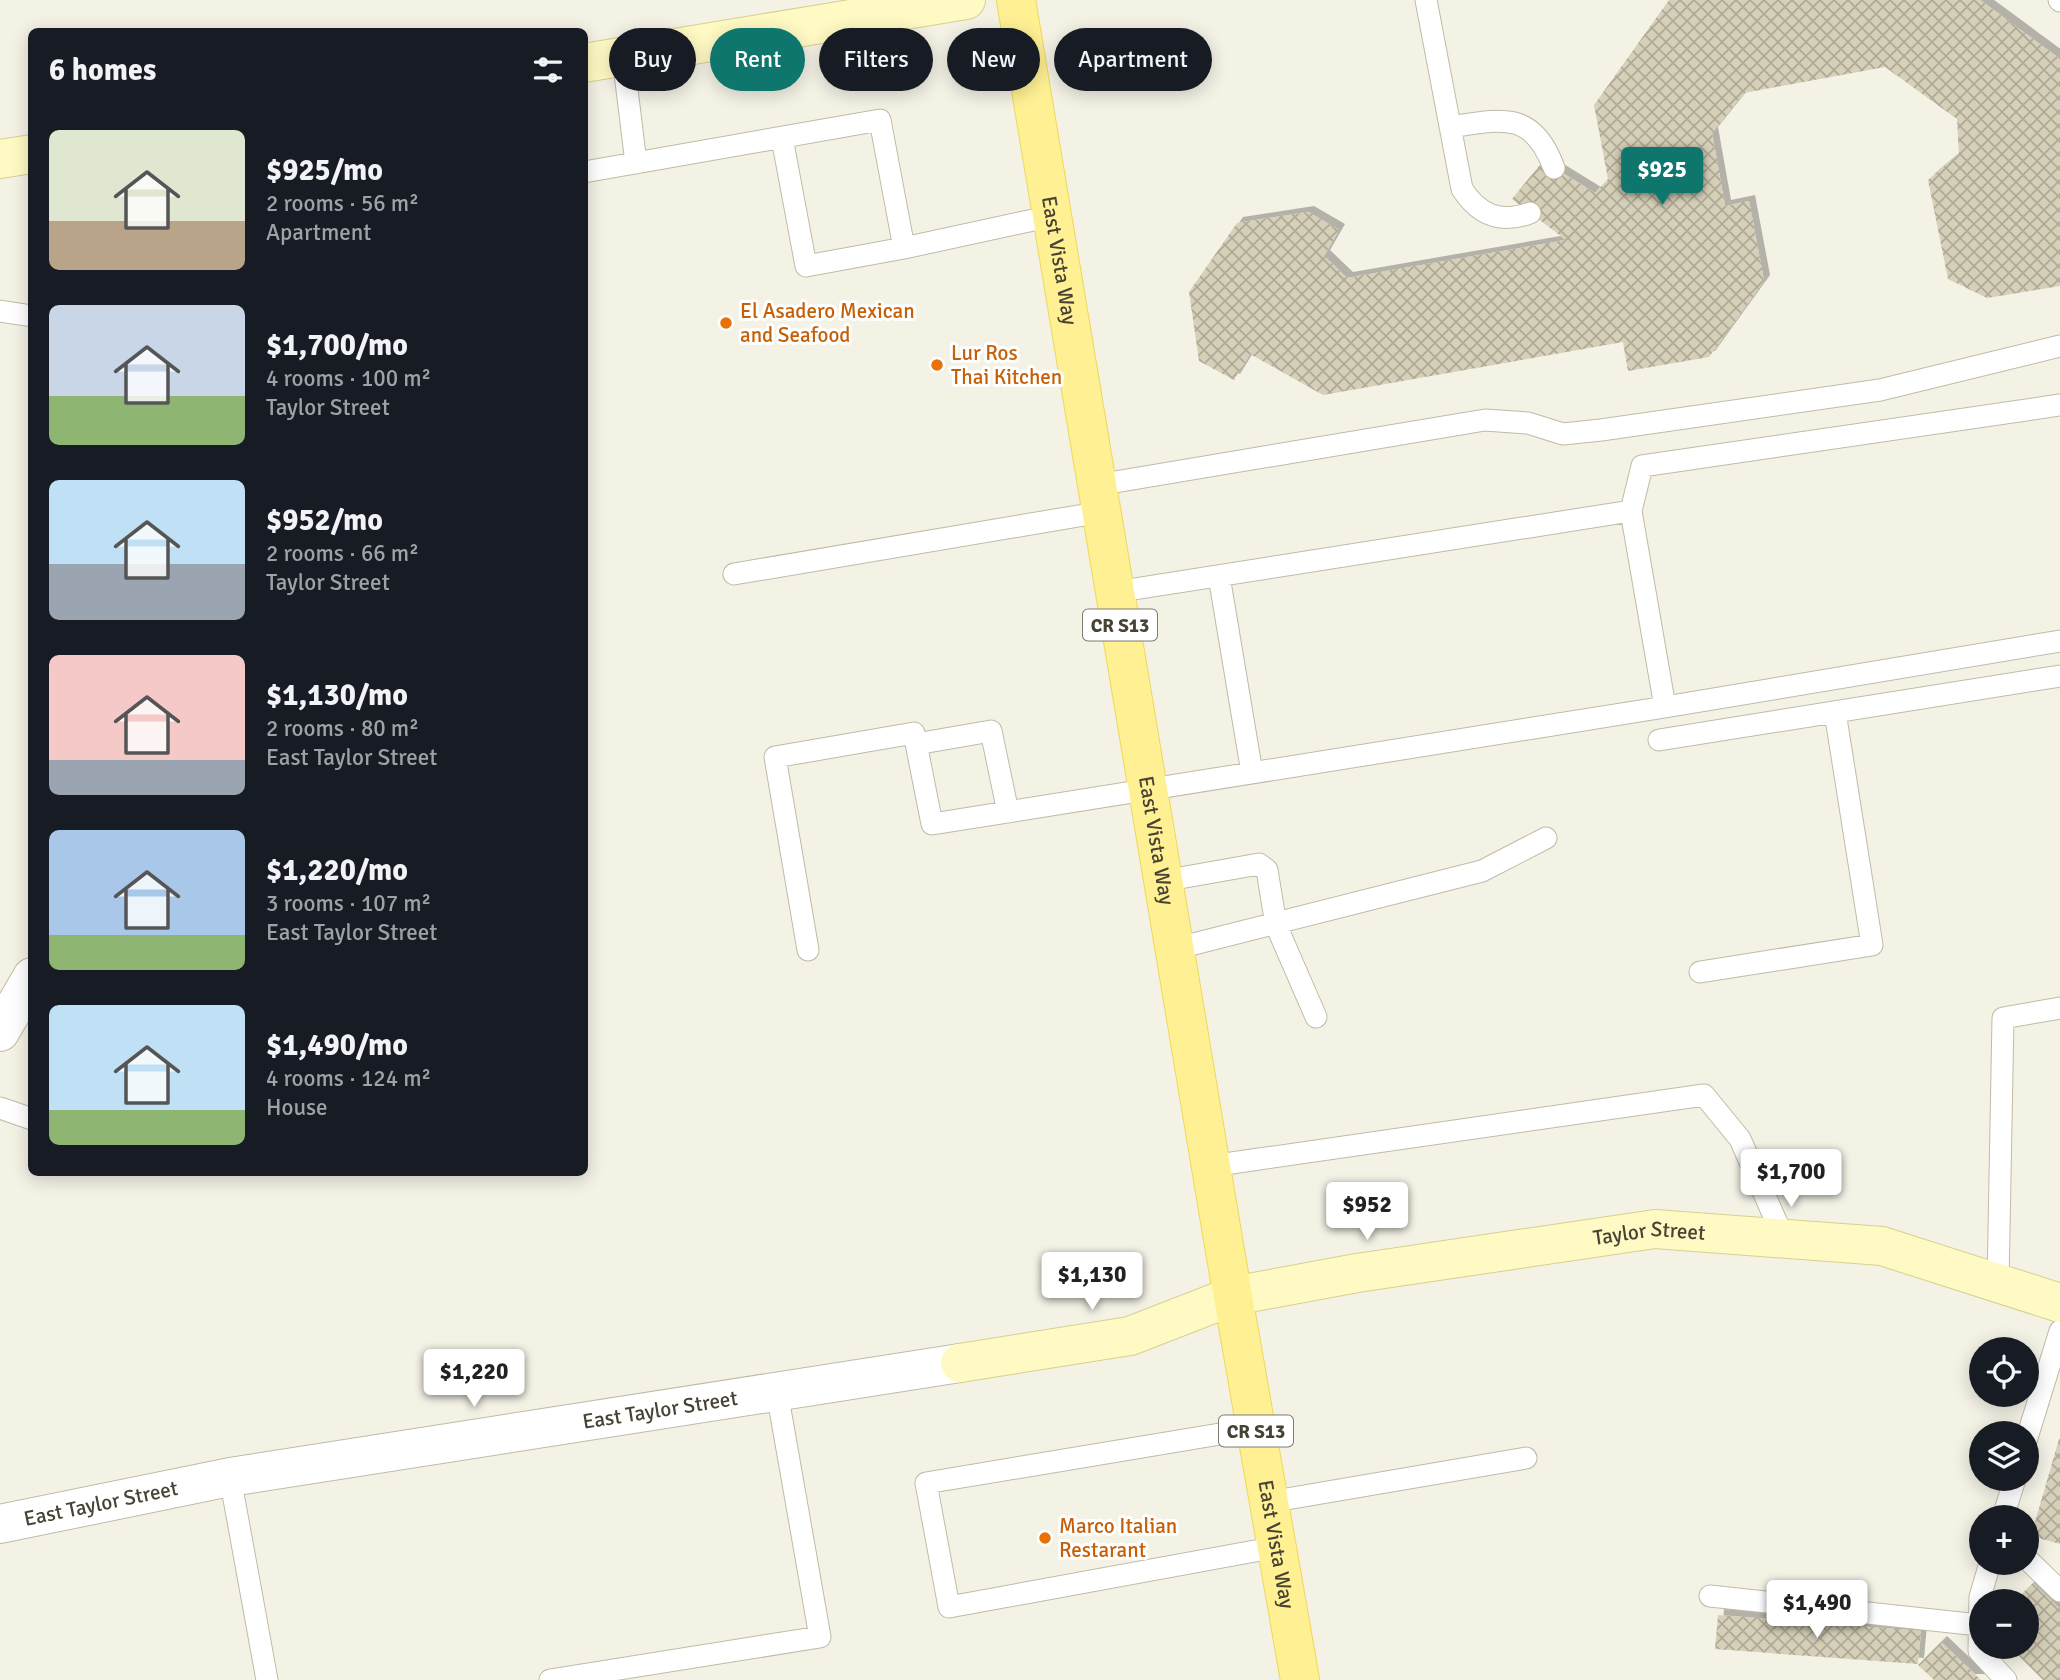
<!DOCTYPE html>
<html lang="en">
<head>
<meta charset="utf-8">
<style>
	:root { --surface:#171b24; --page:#242831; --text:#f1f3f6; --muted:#9ea1a6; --accent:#0f766e }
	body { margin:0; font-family:Signika,sans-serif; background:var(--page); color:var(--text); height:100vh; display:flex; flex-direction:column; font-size:26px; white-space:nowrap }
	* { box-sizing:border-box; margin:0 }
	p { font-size:23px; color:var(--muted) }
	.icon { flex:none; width:38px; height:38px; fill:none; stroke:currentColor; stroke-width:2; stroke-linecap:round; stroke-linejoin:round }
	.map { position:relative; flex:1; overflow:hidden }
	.side { position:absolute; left:28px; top:28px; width:560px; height:1148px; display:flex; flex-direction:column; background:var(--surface); border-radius:10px; box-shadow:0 4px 18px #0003 }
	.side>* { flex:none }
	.top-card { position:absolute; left:609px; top:28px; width:665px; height:63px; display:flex; gap:14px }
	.buttons { position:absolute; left:1969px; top:1337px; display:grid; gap:14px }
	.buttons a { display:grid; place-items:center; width:70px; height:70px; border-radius:50%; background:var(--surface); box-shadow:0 4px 18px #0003; font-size:35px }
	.price { position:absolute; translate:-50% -60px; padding:0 16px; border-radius:7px; background:#fff; color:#222; font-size:23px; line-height:46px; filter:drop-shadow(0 2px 4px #0008) }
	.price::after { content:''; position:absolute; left:50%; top:42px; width:21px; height:16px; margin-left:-10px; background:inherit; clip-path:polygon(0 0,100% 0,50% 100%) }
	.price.on { background:var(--accent); color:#fff }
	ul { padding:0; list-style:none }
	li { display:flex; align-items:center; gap:21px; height:175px; padding:0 21px }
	li span { display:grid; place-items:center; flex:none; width:196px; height:140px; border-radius:10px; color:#555 }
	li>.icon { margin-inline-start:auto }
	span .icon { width:84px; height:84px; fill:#fffc; stroke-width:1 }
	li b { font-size:30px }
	h2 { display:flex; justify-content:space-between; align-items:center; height:84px; padding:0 21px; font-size:30px }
	.chip { padding:0 24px; border-radius:32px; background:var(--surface); box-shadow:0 4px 18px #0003; font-size:24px; line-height:63px }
	.chip.on { background:var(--accent); color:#fff }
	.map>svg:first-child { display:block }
	.building { fill:url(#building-cross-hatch); filter:url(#shadow) }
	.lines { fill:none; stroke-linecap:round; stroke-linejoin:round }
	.lane-casing { stroke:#c0bba7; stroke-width:23 }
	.street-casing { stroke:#c0bba7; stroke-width:40 }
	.secondary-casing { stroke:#d7d090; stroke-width:40 }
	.primary-casing { stroke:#eed859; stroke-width:40 }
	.lane { stroke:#fff; stroke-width:21 }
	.street { stroke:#fff; stroke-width:38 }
	.secondary { stroke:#fffac4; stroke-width:38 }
	.primary { stroke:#fff193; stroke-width:38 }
	.food-dot { fill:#e8710a; stroke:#fff; stroke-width:2.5 }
	.labels { text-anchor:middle; stroke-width:6; stroke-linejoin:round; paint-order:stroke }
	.shield { fill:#fff; stroke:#7e7b71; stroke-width:2 }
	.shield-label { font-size:19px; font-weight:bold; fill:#474234 }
	.street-label { font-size:21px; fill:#474234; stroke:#fff }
	.food-label { font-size:21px; fill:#c56008; stroke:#fff; text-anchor:start }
</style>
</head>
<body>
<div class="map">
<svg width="2060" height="1680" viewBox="0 0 2060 1680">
	<defs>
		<pattern id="building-cross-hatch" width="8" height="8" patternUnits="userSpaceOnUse" patternTransform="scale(1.75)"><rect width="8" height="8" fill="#d6d0b9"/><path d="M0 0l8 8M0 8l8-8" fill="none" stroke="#afaa97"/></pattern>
		<filter id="shadow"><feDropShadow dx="6" dy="-6" stdDeviation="0" flood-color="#0004"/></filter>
	</defs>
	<rect width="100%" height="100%" fill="#f4f2e5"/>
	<path class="building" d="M1669,0H1980L2060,59V286L1987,298L1948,279L1928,180L1959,154L1957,119L1885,67L1744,93L1712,133L1725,206L1749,201L1764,281L1709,357L1628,371L1623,342L1323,395L1250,354L1234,380L1199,361L1189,292L1237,223L1308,212L1339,230L1324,256L1347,278L1566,240L1512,199L1543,161L1595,193L1608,179L1594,105Z
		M2059,1439H2060V1544L2031,1536Z
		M2033,1583L2060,1609V1680H2043L2010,1647H2026V1601H2015Z
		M1718,1615L1921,1631L1918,1664L1715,1649Z
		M1941,1642L1981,1680H1934L1918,1665Z"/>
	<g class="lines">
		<defs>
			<path id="lane" d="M1426,0L1462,189C1479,215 1500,224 1530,213
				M2059,0L2060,1
				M623,57L636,163
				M1450,127C1501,119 1533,110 1554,168
				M584,172L880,120L904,248L806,266L782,138
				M904,248L1052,216
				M0,311L32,316
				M1097,485L1485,420L1528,423L1563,434L1601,430L1880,390L2060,346
				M734,574L1102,512
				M1219,576L1252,773
				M1115,592L1631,511
				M1665,707L1631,511L1642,466L2060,405
				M1659,740L2060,676
				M916,744L991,731L1008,812
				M1163,881L1259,864L1267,870L1276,925L1316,1017
				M1174,949L1482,871L1546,838
				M808,950L775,757L914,733L932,824L1665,707L2060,641
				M1700,972L1872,945L1835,712
				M0,1108L32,1119
				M1211,1166L1704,1095L1740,1139L1784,1239
				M1998,1284L2003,1018L2060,1008
				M1256,1428L926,1483L949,1607L1277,1547
				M2026,1441L2060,1331
				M230,1477L267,1680
				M1269,1502L1526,1458
				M2003,1517L2015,1479
				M2026,1558L2060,1591
				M1990,1563L1980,1597L1979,1651L2006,1680
				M1710,1596L1979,1625
				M550,1680L820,1637L777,1392"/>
			<g id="street">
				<path d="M0,1032L32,977"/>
				<path id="s1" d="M0,1524L230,1477L960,1363"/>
			</g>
			<g id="secondary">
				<path d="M584,63L966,0"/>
				<path d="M0,159L32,154"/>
				<path id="s2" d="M960,1363L1130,1336L1233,1296L1357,1273L1655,1229L1882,1246L2060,1303"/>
			</g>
			<g id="primary">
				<path id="s3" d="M1016,0L1225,1251L1300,1680"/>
			</g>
		</defs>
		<use href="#lane" class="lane-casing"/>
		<use href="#street" class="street-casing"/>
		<use href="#secondary" class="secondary-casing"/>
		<use href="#primary" class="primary-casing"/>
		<use href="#lane" class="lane"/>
		<use href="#street" class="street"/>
		<use href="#secondary" class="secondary"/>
		<use href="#primary" class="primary"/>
	</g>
	<g class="food-dot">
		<circle cx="726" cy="323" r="7"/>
		<circle cx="937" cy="365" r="7"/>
		<circle cx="1045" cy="1538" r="7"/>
	</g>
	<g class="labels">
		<g class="shield">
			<rect x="1083" y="609.5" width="74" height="31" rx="5"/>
			<rect x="1219" y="1415.5" width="74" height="31" rx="5"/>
		</g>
		<g class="shield-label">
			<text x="1120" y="632">CR S13</text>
			<text x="1256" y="1438">CR S13</text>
		</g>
		<g class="street-label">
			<text dy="7" stroke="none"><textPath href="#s3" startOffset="264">East Vista Way</textPath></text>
			<text dy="7" stroke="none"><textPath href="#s3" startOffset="852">East Vista Way</textPath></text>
			<text dy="7" stroke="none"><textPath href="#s2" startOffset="704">Taylor Street</textPath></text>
			<text dy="7" stroke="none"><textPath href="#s1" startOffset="670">East Taylor Street</textPath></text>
			<text dy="7" stroke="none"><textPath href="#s1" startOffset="103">East Taylor Street</textPath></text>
			<text dy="7" stroke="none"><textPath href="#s3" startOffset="1566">East Vista Way</textPath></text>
		</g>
		<g class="food-label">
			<text x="740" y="318">El Asadero Mexican<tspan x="740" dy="24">and Seafood</tspan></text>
			<text x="951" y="360">Lur Ros<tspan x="951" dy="24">Thai Kitchen</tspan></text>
			<text x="1059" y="1533">Marco Italian<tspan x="1059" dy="24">Restarant</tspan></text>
		</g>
	</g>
</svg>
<div class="buttons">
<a><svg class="icon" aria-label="locate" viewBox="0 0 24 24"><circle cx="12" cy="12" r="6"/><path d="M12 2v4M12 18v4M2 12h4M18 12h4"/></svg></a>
<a><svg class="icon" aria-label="layers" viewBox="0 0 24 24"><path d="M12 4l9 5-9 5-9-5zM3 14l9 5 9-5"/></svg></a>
<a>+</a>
<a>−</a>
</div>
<b class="price on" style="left:1662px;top:207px">$925</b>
<b class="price" style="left:1791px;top:1209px">$1,700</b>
<b class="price" style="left:1367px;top:1242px">$952</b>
<b class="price" style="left:1092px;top:1312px">$1,130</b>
<b class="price" style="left:474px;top:1409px">$1,220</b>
<b class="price" style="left:1817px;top:1640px">$1,490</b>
<div class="top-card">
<a class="chip">Buy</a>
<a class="chip on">Rent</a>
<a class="chip">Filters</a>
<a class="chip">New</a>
<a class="chip">Apartment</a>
</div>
<section class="side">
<h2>6 homes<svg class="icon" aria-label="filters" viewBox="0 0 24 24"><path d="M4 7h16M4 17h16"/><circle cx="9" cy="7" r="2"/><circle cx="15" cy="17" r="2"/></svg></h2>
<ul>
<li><span style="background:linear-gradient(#dfe7d0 65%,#b9a48a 0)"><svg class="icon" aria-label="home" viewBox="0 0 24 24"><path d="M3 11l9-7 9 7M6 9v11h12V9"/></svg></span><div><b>$925/mo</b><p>2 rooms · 56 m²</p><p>Apartment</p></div></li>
<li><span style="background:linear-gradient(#c9d6e8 65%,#8fb573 0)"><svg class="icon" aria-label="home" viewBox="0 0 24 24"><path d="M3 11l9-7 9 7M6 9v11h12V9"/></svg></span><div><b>$1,700/mo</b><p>4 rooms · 100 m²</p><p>Taylor Street</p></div></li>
<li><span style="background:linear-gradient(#bfe0f5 60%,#9aa5b1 0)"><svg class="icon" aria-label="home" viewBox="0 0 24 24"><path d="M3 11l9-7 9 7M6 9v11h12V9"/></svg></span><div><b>$952/mo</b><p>2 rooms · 66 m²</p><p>Taylor Street</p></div></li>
<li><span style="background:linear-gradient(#f6c9c9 75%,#9aa5b1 0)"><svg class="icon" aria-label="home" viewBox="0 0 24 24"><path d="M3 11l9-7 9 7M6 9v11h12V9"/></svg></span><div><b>$1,130/mo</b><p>2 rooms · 80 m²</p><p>East Taylor Street</p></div></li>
<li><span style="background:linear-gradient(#a9c7e8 75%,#8fb573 0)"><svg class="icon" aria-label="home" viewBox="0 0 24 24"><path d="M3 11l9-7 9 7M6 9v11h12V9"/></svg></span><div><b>$1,220/mo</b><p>3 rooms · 107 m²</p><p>East Taylor Street</p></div></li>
<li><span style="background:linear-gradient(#bfe0f5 75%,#8fb573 0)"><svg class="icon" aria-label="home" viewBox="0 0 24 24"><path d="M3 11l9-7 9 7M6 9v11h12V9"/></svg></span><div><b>$1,490/mo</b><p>4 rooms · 124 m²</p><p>House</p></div></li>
</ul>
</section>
</div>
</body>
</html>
